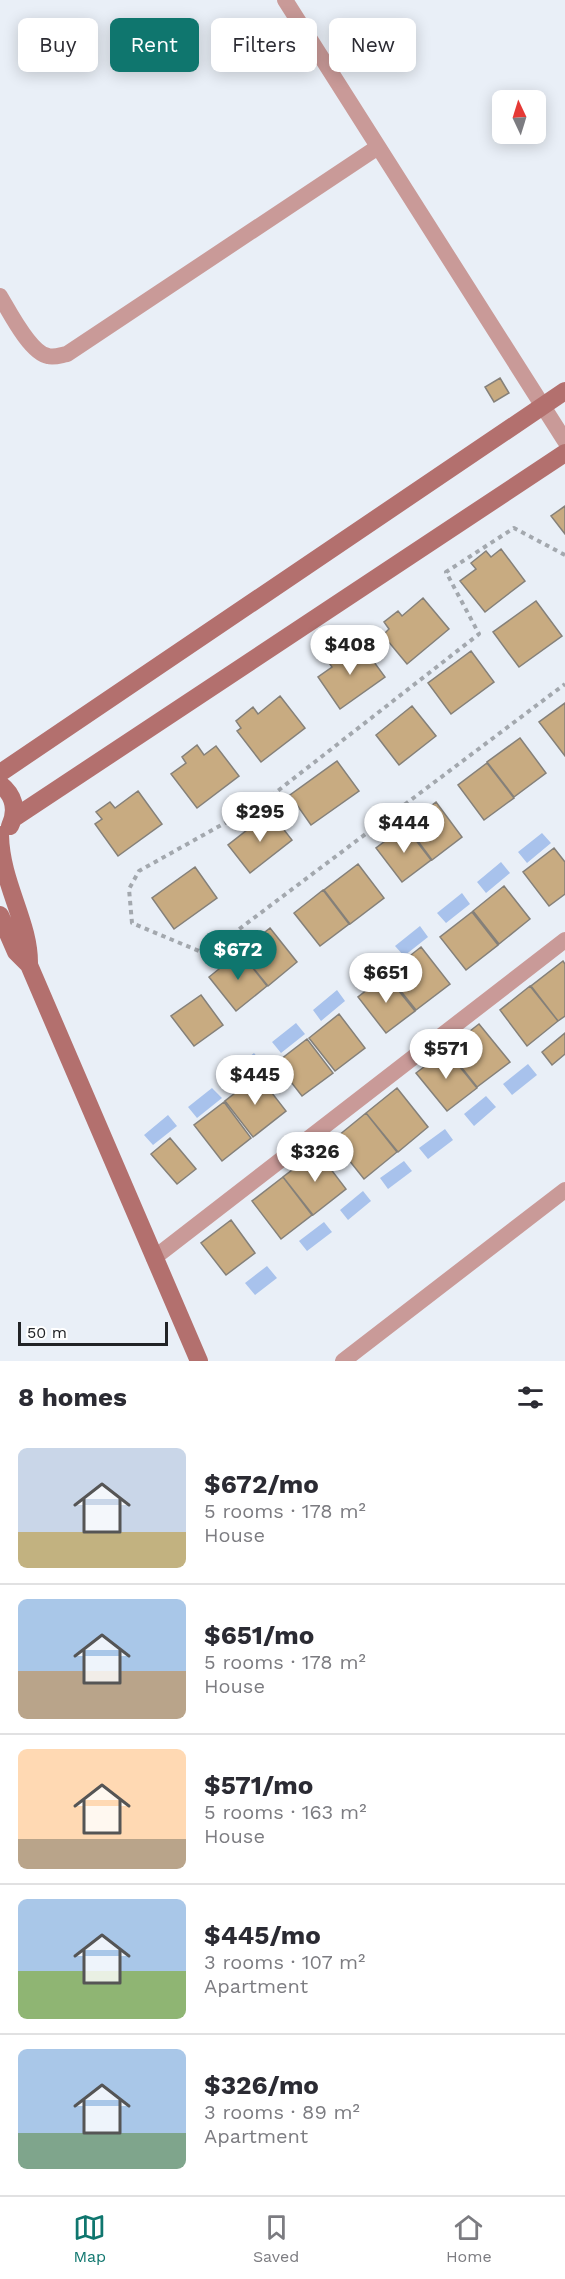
<!DOCTYPE html>
<html lang="en">
<head>
<meta charset="utf-8">
<style>
	:root { --surface:#fff; --page:#f7f7f7; --text:#2b2b33; --muted:#7c7c81; --line:#e1e1e2; --accent:#0f766e }
	body { margin:0; font-family:"Work Sans",sans-serif; background:var(--page); color:var(--text); height:100vh; display:flex; flex-direction:column; font-size:22px; white-space:nowrap }
	* { box-sizing:border-box; margin:0 }
	p { font-size:20px; color:var(--muted) }
	.icon { flex:none; width:33px; height:33px; fill:none; stroke:currentColor; stroke-width:2; stroke-linecap:round; stroke-linejoin:round }
	.map { position:relative; height:1361px; overflow:hidden }
	.details { display:flex; flex-direction:column; background:var(--surface); flex:1 }
	.details>* { flex:none }
	.guide { position:absolute; left:18px; top:18px; width:530px; height:54px; display:flex; gap:12px }
	.needle { width:39px; rotate:356deg }
	.fabs { position:absolute; left:492px; top:90px; display:grid; gap:12px }
	.fabs a { display:grid; place-items:center; width:54px; height:54px; border-radius:9px; background:var(--surface); box-shadow:0 3px 15px #0003; font-size:30px }
	.scale { position:absolute; left:18px; bottom:15px; width:150px; box-sizing:border-box; padding-left:6px; border:3px solid #212326; border-top:0; font-size:16px; line-height:21px; white-space:nowrap; color:#212326; -webkit-text-stroke:4px #fff; paint-order:stroke }
	.price { position:absolute; translate:-50% -51px; padding:0 14px; border-radius:21px; background:#fff; color:#222; font-size:20px; line-height:39px; filter:drop-shadow(0 2px 3px #0008) }
	.price::after { content:''; position:absolute; left:50%; top:36px; width:18px; height:14px; margin-left:-9px; background:inherit; clip-path:polygon(0 0,100% 0,50% 100%) }
	.price.current { background:var(--accent); color:#fff }
	ul { padding:0; list-style:none }
	li { display:flex; align-items:center; gap:18px; height:150px; padding:0 18px }
	li+li { border-top:2px solid var(--line) }
	li span { display:grid; place-items:center; flex:none; width:168px; height:120px; border-radius:9px; color:#555 }
	li>.icon { margin-inline-start:auto }
	span .icon { width:72px; height:72px; fill:#fffc; stroke-width:1 }
	li b { font-size:26px }
	h2 { display:flex; justify-content:space-between; align-items:center; height:72px; padding:0 18px; font-size:26px }
	.chip { padding:0 21px; border-radius:9px; background:var(--surface); box-shadow:0 3px 15px #0003; font-size:21px; line-height:54px }
	.chip.current { background:var(--accent); color:#fff }
	.tabs { display:flex; justify-content:space-around; align-items:center; height:84px; border-top:2px solid var(--line); background:var(--surface); font-size:16px; color:var(--muted) }
	.tabs a { display:grid; justify-items:center; gap:3px }
	.tabs .current { color:var(--accent) }
	.map>svg:first-child { display:block }
	.water { fill:#a8c2ec }
	.building { fill:#c8ab81; stroke:#858079; stroke-width:1.5 }
	.lines { fill:none; stroke-linecap:round; stroke-linejoin:round }
	.path { stroke:#a3a8ae; stroke-width:4; stroke-dasharray:4.5 4.5; stroke-linecap:butt }
	.street { stroke:#c99a98; stroke-width:16 }
	.secondary { stroke:#b3706e; stroke-width:18 }
</style>
</head>
<body>
<div class="map">
<svg width="565" height="1361" viewBox="0 0 565 1361">
	<rect width="100%" height="100%" fill="#e9eff7"/>
	<path class="water" d="M542,833L551,843L527,863L518,852Z
		M501,862L510,873L486,893L477,882Z
		M462,893L470,904L446,923L437,913Z
		M420,926L428,937L404,956L395,946Z
		M379,958L388,969L364,989L355,978Z
		M337,990L345,1001L321,1021L313,1010Z
		M296,1023L305,1034L281,1053L272,1042Z
		M254,1053L263,1064L238,1083L230,1072Z
		M528,1064L537,1075L512,1095L503,1084Z
		M212,1088L222,1098L197,1118L188,1107Z
		M486,1096L496,1107L474,1126L464,1114Z
		M168,1115L177,1126L153,1145L144,1135Z
		M445,1129L453,1140L428,1159L419,1148Z
		M404,1161L412,1171L388,1189L380,1178Z
		M363,1191L371,1201L348,1220L340,1210Z
		M324,1222L332,1232L307,1251L299,1241Z
		M267,1266L277,1278L255,1295L245,1283Z"/>
	<path class="building" d="M500,378L509,393L494,402L485,387Z
		M565,506V534L551,516Z
		M501,549L525,581L485,612L460,581L476,569L471,563L486,551L491,557Z
		M423,598L449,629L407,664L383,635L389,629L384,622L398,611L402,616Z
		M536,601L562,636L519,667L493,632Z
		M363,647L385,677L340,709L318,677L332,667L327,660L343,648L349,656Z
		M471,651L494,682L451,714L428,683Z
		M280,696L305,728L261,762L237,731L241,728L236,721L253,707L258,714Z
		M565,703V756L539,722Z
		M412,706L436,736L399,765L376,735Z
		M520,738L546,773L514,797L487,762Z
		M197,745L204,755L216,746L239,776L197,808L171,774L186,763L182,757Z
		M337,761L359,791L311,825L290,795Z
		M487,763L514,798L484,820L458,785Z
		M138,791L162,824L118,856L95,824L102,819L96,812L110,802L115,808Z
		M436,802L462,837L432,860L406,825Z
		M270,812L292,840L250,873L228,845Z
		M405,826L431,860L402,882L376,848Z
		M554,848L565,862V894L549,906L523,872Z
		M358,864L384,898L350,924L324,890Z
		M195,867L217,898L174,929L152,898Z
		M504,886L530,919L499,944L473,911Z
		M323,890L349,924L320,946L294,913Z
		M472,912L498,945L466,970L440,937Z
		M270,928L297,962L268,986L240,952Z
		M421,947L450,984L416,1010L387,974Z
		M240,952L267,986L236,1011L209,977Z
		M563,961L565,964V1016L558,1021L531,986Z
		M386,975L415,1011L386,1033L358,997Z
		M530,986L558,1021L527,1046L500,1010Z
		M201,995L223,1025L194,1046L171,1016Z
		M339,1014L365,1048L335,1071L309,1038Z
		M479,1024L510,1062L477,1087L447,1049Z
		M565,1033V1054L552,1065L542,1052Z
		M307,1039L333,1073L302,1096L276,1063Z
		M446,1050L477,1088L447,1111L416,1073Z
		M258,1075L286,1111L253,1137L225,1101Z
		M397,1088L428,1127L398,1152L366,1113Z
		M224,1102L251,1138L222,1161L194,1125Z
		M366,1113L397,1152L364,1179L333,1140Z
		M170,1138L196,1169L177,1184L151,1154Z
		M317,1151L346,1189L313,1215L283,1177Z
		M283,1177L312,1215L281,1239L252,1201Z
		M231,1220L255,1253L226,1275L201,1243Z"/>
	<g class="lines">
		<path class="path" d="M565,555L514,528L446,572L479,634L266,800L139,871L129,889L132,923L206,954L565,684"/>
		<path class="street" d="M285,0L565,441
			M0,296C9,311 30,353 48,356C54,358 61,355 67,354L378,147
			M154,1258L565,940
			M343,1361L565,1190"/>
		<path class="secondary" d="M0,773L565,391
			M0,784C14,795 18,809 10,826
			M14,818L565,453
			M0,835C1,884 30,922 29,965
			M0,915L16,952L29,965L199,1361"/>
	</g>
</svg>
<div class="fabs">
<a><svg class="needle" viewBox="-14 -14 28 28"><path d="M0-13l5 13h-10z" fill="#e53935"/><path d="M0 13l5-13h-10z" fill="#7c7c81"/></svg></a>
</div>
<div class="scale">50 m</div>
<b class="price" style="left:350px;top:676px">$408</b>
<b class="price" style="left:260px;top:843px">$295</b>
<b class="price" style="left:404px;top:854px">$444</b>
<b class="price current" style="left:238px;top:981px">$672</b>
<b class="price" style="left:386px;top:1004px">$651</b>
<b class="price" style="left:446px;top:1080px">$571</b>
<b class="price" style="left:255px;top:1106px">$445</b>
<b class="price" style="left:315px;top:1183px">$326</b>
<div class="guide">
<a class="chip">Buy</a>
<a class="chip current">Rent</a>
<a class="chip">Filters</a>
<a class="chip">New</a>
</div>
</div>
<section class="details">
<h2>8 homes<svg class="icon" aria-label="filters" viewBox="0 0 24 24"><path d="M4 7h16M4 17h16"/><circle cx="9" cy="7" r="2"/><circle cx="15" cy="17" r="2"/></svg></h2>
<ul>
<li><span style="background:linear-gradient(#c9d6e8 70%,#c2b280 0)"><svg class="icon" aria-label="home" viewBox="0 0 24 24"><path d="M3 11l9-7 9 7M6 9v11h12V9"/></svg></span><div><b>$672/mo</b><p>5 rooms · 178 m²</p><p>House</p></div></li>
<li><span style="background:linear-gradient(#a9c7e8 60%,#b9a48a 0)"><svg class="icon" aria-label="home" viewBox="0 0 24 24"><path d="M3 11l9-7 9 7M6 9v11h12V9"/></svg></span><div><b>$651/mo</b><p>5 rooms · 178 m²</p><p>House</p></div></li>
<li><span style="background:linear-gradient(#ffd9b3 75%,#b9a48a 0)"><svg class="icon" aria-label="home" viewBox="0 0 24 24"><path d="M3 11l9-7 9 7M6 9v11h12V9"/></svg></span><div><b>$571/mo</b><p>5 rooms · 163 m²</p><p>House</p></div></li>
<li><span style="background:linear-gradient(#a9c7e8 60%,#8fb573 0)"><svg class="icon" aria-label="home" viewBox="0 0 24 24"><path d="M3 11l9-7 9 7M6 9v11h12V9"/></svg></span><div><b>$445/mo</b><p>3 rooms · 107 m²</p><p>Apartment</p></div></li>
<li><span style="background:linear-gradient(#a9c7e8 70%,#7fa58c 0)"><svg class="icon" aria-label="home" viewBox="0 0 24 24"><path d="M3 11l9-7 9 7M6 9v11h12V9"/></svg></span><div><b>$326/mo</b><p>3 rooms · 89 m²</p><p>Apartment</p></div></li>
</ul>
</section>
<nav class="tabs">
<a class="current"><svg class="icon" aria-label="map" viewBox="0 0 24 24"><path d="M3 6l6-2 6 2 6-2v14l-6 2-6-2-6 2zM9 4v14M15 6v14"/></svg>Map</a>
<a><svg class="icon" aria-label="saved" viewBox="0 0 24 24"><path d="M7 4h10v16l-5-4-5 4z"/></svg>Saved</a>
<a><svg class="icon" aria-label="home" viewBox="0 0 24 24"><path d="M3 11l9-7 9 7M6 9v11h12V9"/></svg>Home</a>
</nav>
</body>
</html>
